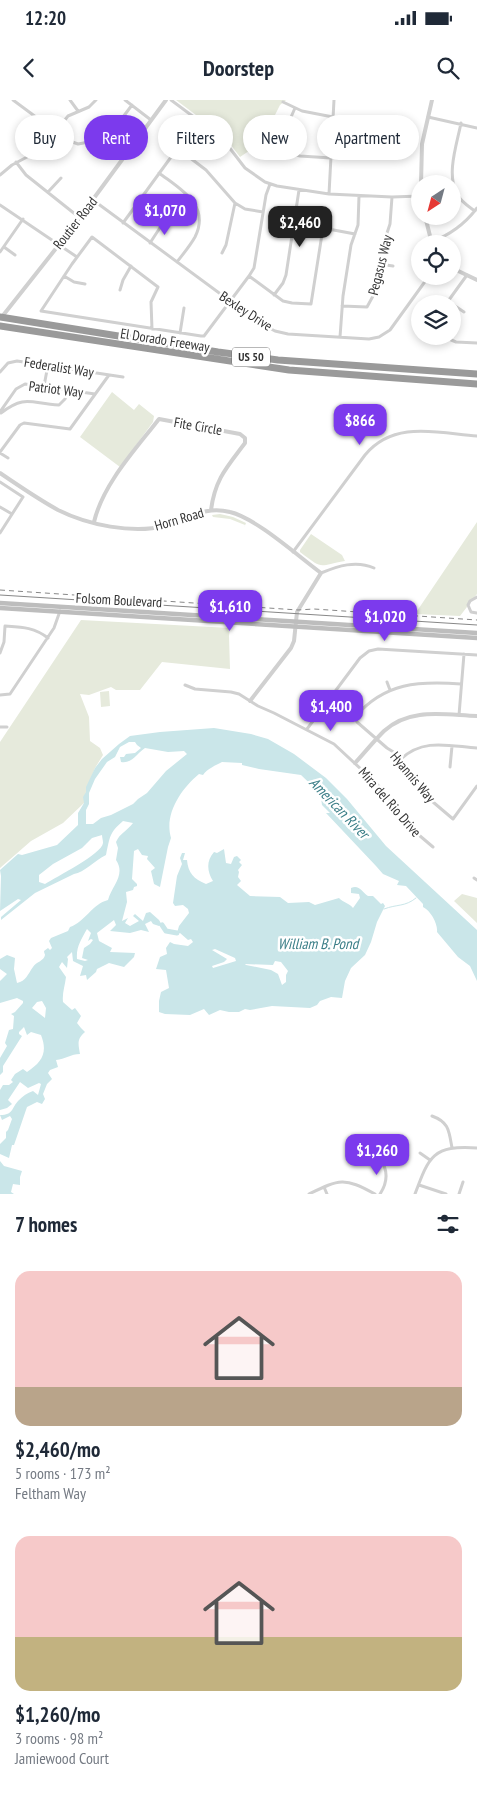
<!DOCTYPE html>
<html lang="en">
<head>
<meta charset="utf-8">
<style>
	:root { --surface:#fff; --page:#f6f6f7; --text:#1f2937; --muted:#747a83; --accent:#7c3aed }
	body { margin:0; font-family:"PT Sans Narrow",sans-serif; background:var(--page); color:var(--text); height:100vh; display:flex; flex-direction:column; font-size:19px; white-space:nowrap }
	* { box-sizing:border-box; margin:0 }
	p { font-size:16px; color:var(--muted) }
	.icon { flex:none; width:28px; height:28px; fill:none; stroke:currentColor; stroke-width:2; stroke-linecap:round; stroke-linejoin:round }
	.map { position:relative; height:1094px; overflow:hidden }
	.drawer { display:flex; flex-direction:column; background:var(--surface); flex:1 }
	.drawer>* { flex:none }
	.banner { position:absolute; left:15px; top:15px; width:448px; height:45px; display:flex; gap:10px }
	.needle { width:32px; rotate:216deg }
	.buttons { position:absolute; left:411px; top:75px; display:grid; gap:10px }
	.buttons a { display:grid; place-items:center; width:50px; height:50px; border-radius:50%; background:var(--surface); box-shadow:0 2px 8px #0003; font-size:25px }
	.price { position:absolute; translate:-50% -42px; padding:0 11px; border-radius:10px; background:var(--accent); color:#fff; font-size:16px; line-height:32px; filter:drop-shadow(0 1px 2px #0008) }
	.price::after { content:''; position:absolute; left:50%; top:30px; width:15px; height:11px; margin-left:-8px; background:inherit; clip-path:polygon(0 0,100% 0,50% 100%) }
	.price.on { background:#222; color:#fff }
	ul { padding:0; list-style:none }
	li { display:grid; align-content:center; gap:10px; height:265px; padding:0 15px }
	li span { display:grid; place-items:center; height:155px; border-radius:15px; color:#555 }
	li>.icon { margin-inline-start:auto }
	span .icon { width:90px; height:90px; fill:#fffc; stroke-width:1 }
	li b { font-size:21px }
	h2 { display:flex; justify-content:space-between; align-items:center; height:60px; padding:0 15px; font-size:21px }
	.pill { padding:0 18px; border-radius:22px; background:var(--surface); box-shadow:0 2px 8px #0003; font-size:18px; line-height:45px }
	.pill.on { background:var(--accent); color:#fff }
	.status { display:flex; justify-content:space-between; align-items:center; height:35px; padding:0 25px; background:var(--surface); direction:ltr }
	.status svg { height:14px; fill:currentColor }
	header { display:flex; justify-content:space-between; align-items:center; height:65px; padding:0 15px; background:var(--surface); font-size:22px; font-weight:600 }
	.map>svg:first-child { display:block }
	.green { fill:#e6eadc }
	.water { fill:#cae6e9; fill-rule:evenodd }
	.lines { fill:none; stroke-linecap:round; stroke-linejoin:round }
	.stream { stroke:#cae6e9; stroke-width:1 }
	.river { stroke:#cae6e9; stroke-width:5 }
	.minor { stroke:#d0d0d0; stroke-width:3 }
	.tertiary { stroke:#d0d0d0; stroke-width:4 }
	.secondary { stroke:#bdbdbd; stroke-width:4.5 }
	.motorway { stroke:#9a9a9a; stroke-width:7 }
	.tram { stroke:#888; stroke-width:1 }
	.rail { stroke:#888; stroke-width:1; stroke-dasharray:5 4; stroke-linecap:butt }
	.labels { text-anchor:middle; stroke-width:5; stroke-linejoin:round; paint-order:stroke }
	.shield { fill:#fff; stroke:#707070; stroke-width:1 }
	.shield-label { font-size:12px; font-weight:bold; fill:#333 }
	.street-label { font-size:14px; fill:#333; stroke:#fff }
	.water-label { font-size:15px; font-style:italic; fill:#3c7f88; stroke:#fff }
</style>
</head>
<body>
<div class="status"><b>12:20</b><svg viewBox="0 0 49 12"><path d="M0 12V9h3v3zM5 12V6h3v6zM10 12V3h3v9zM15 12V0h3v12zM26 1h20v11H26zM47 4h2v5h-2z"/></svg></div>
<header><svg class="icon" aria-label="back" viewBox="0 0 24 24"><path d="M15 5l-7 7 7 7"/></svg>Doorstep<svg class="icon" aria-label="search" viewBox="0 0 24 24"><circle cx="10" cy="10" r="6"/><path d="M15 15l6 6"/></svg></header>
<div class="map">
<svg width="477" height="1094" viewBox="0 0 477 1094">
	<rect width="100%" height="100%" fill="#fff"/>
	<path class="green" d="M176,0H286L280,5L261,43L240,57L224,36Z
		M112,292L134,310L139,304L154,316L153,322L120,367L80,337Z
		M220,414L233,417L246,423L244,428L245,425L230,419L213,417L212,415Z
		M477,422V494L460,516L415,514Z
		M311,434L342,455L345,461C317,466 324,470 300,452V450Z
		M81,520L230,528L229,536L230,569L162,562L140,590H116L111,587L89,595L80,594L89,617L90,641L100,648L103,655L95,668L86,692L84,703L63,723L31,741L0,768V642Z
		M109,591L110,606L101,607L100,592Z
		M462,794L477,798V823L454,801Z"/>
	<path class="water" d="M214,628L251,634L268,639L294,654L326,678L347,699L386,746L477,830V881L470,866L458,857L437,832C438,824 431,811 423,807V804L406,786L397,785L399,781L383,774L376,766L326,713H330L322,705L321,698L327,700L301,675L259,669L242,665V663L222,662C216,665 207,669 203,675L199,674C181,689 164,714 171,738L168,747L160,787L154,784L151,771L155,768L147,759L148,756L142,755L138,749L134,751L132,779L137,784V786L134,787L133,790L126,792L127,802L122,821L128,818L125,823L130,826L139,821L133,816L135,814L143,821L146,813L150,812L159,820L162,825L159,826L153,824L151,821L145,824L149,832L141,830L130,833L110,831L116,825L114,820L97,833L99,841L112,848L110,852L135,853L134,857L124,867L109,863L97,869L96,872L87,880L86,875L80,876L83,866L73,861L72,852L67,857L68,859L67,868L62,862L59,867L66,877C65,886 62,893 63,902L72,910L75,908L81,916L77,923L81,928L85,932C77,939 78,943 80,954C71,954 65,959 56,960L58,967L50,970L48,973L52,979L47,984L43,994L45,999L42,1004L37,1002L27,1007L14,1045H12L9,1058L0,1054V1044L6,1038V1032L8,1030L12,1019L10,1016L2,1020L0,1015C14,1015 11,1008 19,1000C23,996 27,993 33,991L38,995L41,984L39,983L28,988L20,982L8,1000L12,1004L7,1008L0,1010V990L3,985H9L13,982L11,980L15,974L23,969L27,972C42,962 48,953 41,935L31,932L27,935L24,927L19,932V934L22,936L3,966V972L0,975V958L7,946L5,943L9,930L13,929L14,916L11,914L15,912L23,903V901L17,898L0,903V881L7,874L0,869V859L7,855L15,858L14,869L17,883C26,881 28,874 33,867C36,862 44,861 45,855C45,854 44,853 44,851L48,848L50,850L52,848L49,841L51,838L68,831L70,827C85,822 92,804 108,800C112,785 126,775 116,760L118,748L116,742C120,733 127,731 133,723L123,721C109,733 110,737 106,755C95,760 84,773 74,774L35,793L1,820V817L21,800L18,799L0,811L1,776L0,770L18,754L22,755L57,745L78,725V713L84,703L83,697L86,692V687L95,668L102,659L119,644L130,636L160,632ZM129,642H135L137,645L141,648L135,653L126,654L124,657H120L121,662C132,664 136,654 145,648L168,652L184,651L187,654L166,671L147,693L138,699L133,704L111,715L101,718L93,724H86V710L89,704V693L95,679L107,662L115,657L120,647ZM102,735C102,737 103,740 103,743C102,754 56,777 45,784L39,782V775L53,764L82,748L92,738ZM87,829L91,833L88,841L91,839L93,840L90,844L84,848L82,858L88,860L85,861L77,859C76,847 81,840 87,829ZM42,901L46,908L45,918L32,908L37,902Z
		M224,749L226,763L231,764L234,757L237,756L241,760L239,762L242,765L238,770L239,772L238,777L241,781L237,785L250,796L280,797L288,803L309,802L315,805L339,798C344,803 349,803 353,808L360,798L359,794L351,793V788C359,784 362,792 368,796H373L381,804L383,803L385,806L377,822L371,842L365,855L351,868L345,881L342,898L331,897L320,901L317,905L310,908L272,906L250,910L245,909L239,912H229L220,910L209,915L204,909L190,915L165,914L159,912V901L161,892L169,888L166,870L156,869L160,857L167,854L166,848L170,842L174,844L188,846L193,842L191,839L188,840L180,833H177L179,826L189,813L188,809L183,805L175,806L173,803L177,776L182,764L180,758L182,753H185L183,760H187C188,773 194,779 206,784L213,781C207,771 206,761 214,752L217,753ZM215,849L235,858L236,861L213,868L212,866L224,862L227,859L212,850ZM275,861L281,862L288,871L286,875V882L282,885L278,874L271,870L246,865L245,864L273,865Z
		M0,1061L4,1066L22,1071L20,1077V1085L13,1084L11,1092L14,1094H0Z"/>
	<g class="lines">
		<path class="stream" d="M384,809C397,804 405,807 416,798"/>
		<path class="river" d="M162,825L166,831L177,833"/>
		<path class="minor" d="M13,0L67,40L78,44L100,40L108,37L132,5
			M70,0L78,11
			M125,0L151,20
			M171,0L222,38L245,68L265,82L277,86L329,94L392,97L420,96
			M283,2L302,11L333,17
			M295,8L277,49L300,56L331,58
			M428,17L477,28
			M461,23C457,44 446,74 457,94C461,102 468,106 475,111
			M94,41L96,55
			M177,48L206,70L235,103L245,109L263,112
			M16,62L26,75L80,118
			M159,73C180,89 211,105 195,137C190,146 183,154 177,162
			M0,75L12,65L42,49L68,16L89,7L96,0
			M48,92L61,78
			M329,94L334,0
			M93,100L260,223L275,231L288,234L369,239L379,237L390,230L429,176
			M0,105L77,157
			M123,123L198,20
			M431,142C450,135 465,124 477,108
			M150,143L165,120
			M4,147L15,155
			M0,152L23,119
			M222,153L226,145L235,103
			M379,164L393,166
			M64,176L74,182L85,184
			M249,176L283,201L292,203L311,204L323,128L355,134
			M120,190L123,180L131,166
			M274,195L283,183L286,175L299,90
			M446,204L467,175
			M452,204L464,212
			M342,206L367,207L373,196L381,151L390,124L392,97
			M152,229L151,202L158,187L92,137L72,164L41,211L201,236H204L249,176L254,168L266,95L270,84
			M180,233L184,208
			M442,236L456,242L477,243
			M340,237L343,196L351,145L358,125L359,96
			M424,237L425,236
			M0,272L8,263L17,261L123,277
			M44,286L48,265
			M0,312L16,289L25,284L95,294
			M1,313C26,294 31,304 59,305L65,299L68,290
			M0,352L20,325L24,323L70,329L109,275
			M0,353L8,358
			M0,382L23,397L0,433
			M0,407L12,414
			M293,452L365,355C394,320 438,333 477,336
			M321,473C338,466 356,460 374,468
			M477,497L470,501L468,505L471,512L477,513
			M0,553L4,542L5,526C21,527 34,527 48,538
			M387,582L390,590
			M461,584C419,581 385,582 355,617L357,622L387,648L395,653L415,677L433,702L453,719L477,686
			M185,585L195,589L231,592L239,594L258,606L274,613L334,644L377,684L413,730L433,747
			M0,595L10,594L54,528L60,511
			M459,615L464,554
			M0,627H7
			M307,629L360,558L369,551L378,549L477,555
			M401,659C423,638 449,646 477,648
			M450,667L452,646
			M474,778L477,780
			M432,1016C449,1022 449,1031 452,1048
			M420,1053L430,1060
			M379,1057C388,1069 388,1082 380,1094
			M419,1085L446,1094
			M324,1087L327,1094
			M309,1094C340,1079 344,1077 375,1094
			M415,1094C429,1056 433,1045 477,1048
			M459,1094L463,1082"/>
		<path class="tertiary" d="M421,84L422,44L432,0
			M425,116L432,144
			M452,168L477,180
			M1,218L69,132L166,0
			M0,373C19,386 38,399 58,410C88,425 132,434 165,426C189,420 203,405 230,412C256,418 299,457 321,473L297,512L294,541L291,548L250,601
			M94,422C103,384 135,350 159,319L240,334L245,338V343C227,367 215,379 211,410
			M355,663C365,652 374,641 384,631C410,607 445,615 477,616"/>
		<path class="secondary" d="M0,503L477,533
			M0,508L477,538"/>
		<path class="motorway" d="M0,217L218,252L278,260L477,274
			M0,226L289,270L477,284"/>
		<path class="tram" d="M0,495L477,525"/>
		<path class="rail" d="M0,490L298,510L314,509L477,520"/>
	</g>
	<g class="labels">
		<rect class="shield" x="232" y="247.5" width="38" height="19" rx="4"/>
		<g class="shield-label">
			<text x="251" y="261">US 50</text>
		</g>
		<g class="street-label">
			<text transform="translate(75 123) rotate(-52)" y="5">Routier Road</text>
			<text transform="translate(380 165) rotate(-76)" y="5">Pegasus Way</text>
			<text transform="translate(246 211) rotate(33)" y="5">Bexley Drive</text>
			<text transform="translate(165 240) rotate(9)" y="5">El Dorado Freeway</text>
			<text transform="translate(59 267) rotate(9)" y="5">Federalist Way</text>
			<text transform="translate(56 289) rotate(7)" y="5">Patriot Way</text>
			<text transform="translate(198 326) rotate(10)" y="5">Fite Circle</text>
			<text transform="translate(179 419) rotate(-16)" y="5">Horn Road</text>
			<text transform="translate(119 500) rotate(3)" y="5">Folsom Boulevard</text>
			<text transform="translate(413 677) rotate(50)" y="5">Hyannis Way</text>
			<text transform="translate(390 702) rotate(49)" y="5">Mira del Rio Drive</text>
		</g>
		<g class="water-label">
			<text transform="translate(339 708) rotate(46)" y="5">American River</text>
			<text x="318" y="849">William B. Pond</text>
		</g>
	</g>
</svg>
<div class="buttons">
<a><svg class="needle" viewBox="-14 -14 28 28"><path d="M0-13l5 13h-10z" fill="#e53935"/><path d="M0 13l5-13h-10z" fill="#747a83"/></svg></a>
<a><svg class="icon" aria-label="locate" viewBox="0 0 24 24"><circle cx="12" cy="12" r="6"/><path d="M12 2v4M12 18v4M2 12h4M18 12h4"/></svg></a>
<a><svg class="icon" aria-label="layers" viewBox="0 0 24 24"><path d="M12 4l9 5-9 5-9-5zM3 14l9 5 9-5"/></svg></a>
</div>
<b class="price" style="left:165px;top:136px">$1,070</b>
<b class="price on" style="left:300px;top:148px">$2,460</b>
<b class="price" style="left:360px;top:346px">$866</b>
<b class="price" style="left:230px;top:532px">$1,610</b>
<b class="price" style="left:385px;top:542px">$1,020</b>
<b class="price" style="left:331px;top:632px">$1,400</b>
<b class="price" style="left:377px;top:1076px">$1,260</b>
<div class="banner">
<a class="pill">Buy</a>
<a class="pill on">Rent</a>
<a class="pill">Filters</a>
<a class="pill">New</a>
<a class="pill">Apartment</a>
</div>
</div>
<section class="drawer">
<h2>7 homes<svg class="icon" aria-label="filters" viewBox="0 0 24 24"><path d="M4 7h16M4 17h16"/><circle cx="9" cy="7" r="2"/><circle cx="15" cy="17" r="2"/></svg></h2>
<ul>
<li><span style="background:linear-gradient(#f6c9c9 75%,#b9a48a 0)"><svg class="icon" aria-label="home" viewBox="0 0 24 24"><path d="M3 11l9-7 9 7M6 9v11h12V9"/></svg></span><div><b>$2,460/mo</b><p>5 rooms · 173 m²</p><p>Feltham Way</p></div></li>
<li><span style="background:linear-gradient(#f6c9c9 65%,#c2b280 0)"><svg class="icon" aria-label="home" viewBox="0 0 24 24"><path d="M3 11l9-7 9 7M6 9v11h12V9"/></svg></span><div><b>$1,260/mo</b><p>3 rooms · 98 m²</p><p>Jamiewood Court</p></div></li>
</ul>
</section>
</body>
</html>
